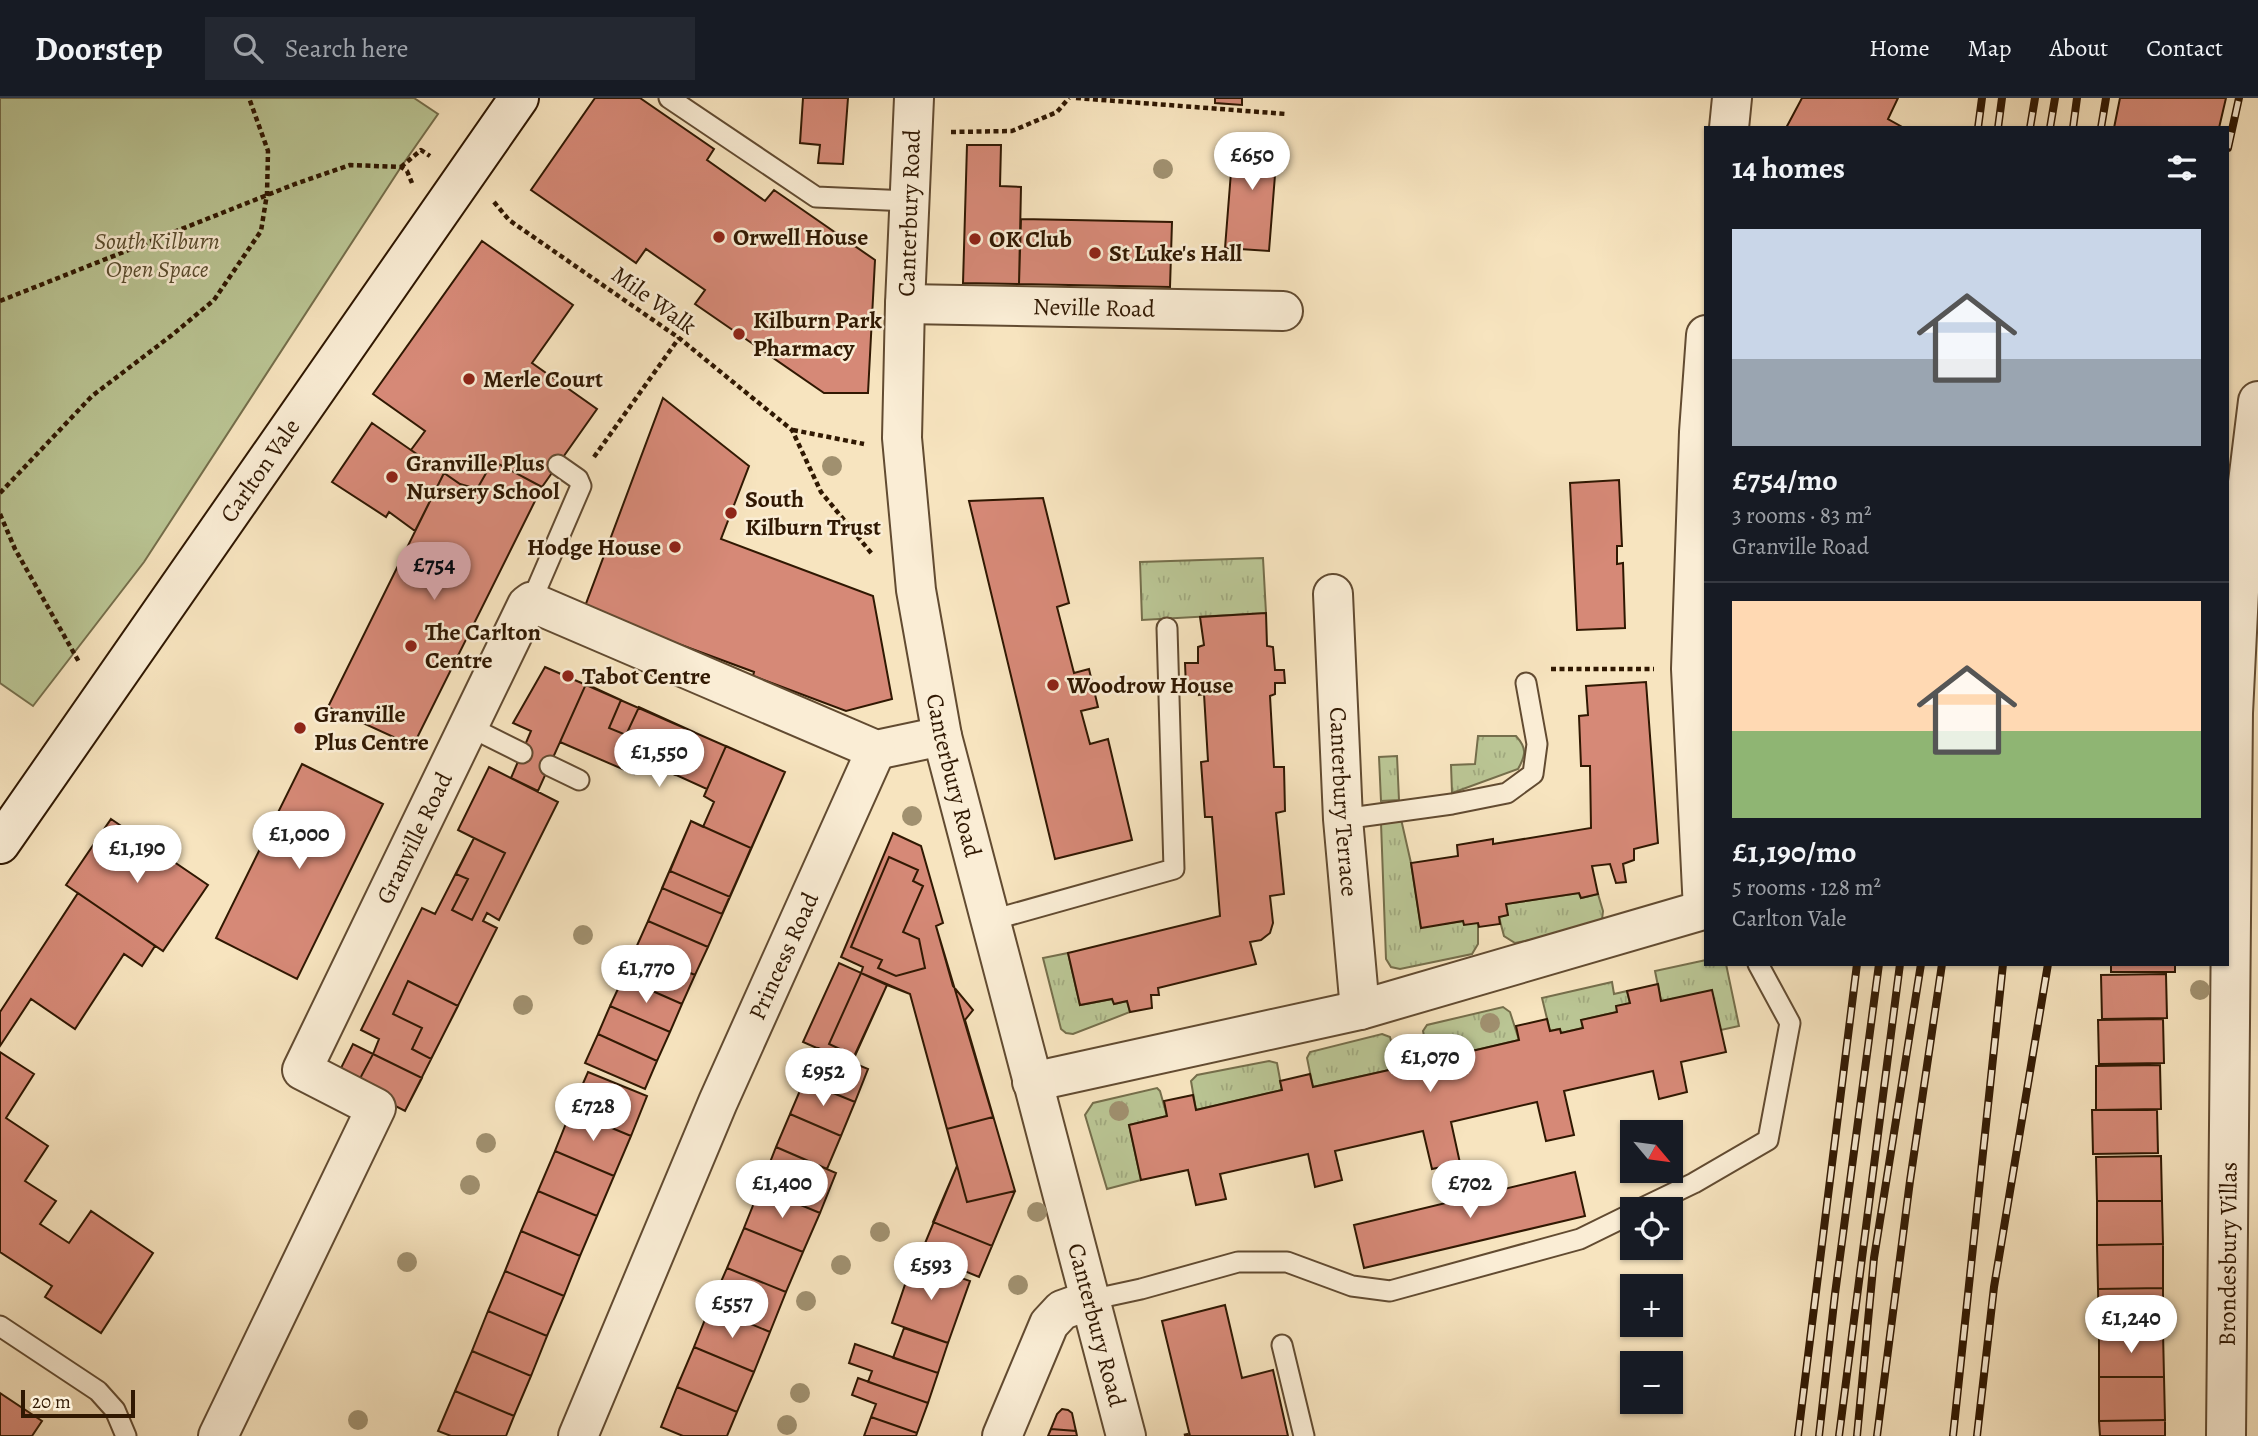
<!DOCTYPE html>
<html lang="en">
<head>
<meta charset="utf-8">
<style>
	:root { --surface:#171b24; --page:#242831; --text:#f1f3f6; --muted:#9ea1a6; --line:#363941; --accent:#c59692 }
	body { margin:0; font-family:Alegreya,serif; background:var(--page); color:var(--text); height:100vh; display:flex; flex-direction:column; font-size:26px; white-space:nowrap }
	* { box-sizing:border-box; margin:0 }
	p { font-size:23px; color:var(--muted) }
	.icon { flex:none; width:38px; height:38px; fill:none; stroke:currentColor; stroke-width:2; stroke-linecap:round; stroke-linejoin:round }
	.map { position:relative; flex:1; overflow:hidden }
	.details { position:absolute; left:1704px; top:28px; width:525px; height:840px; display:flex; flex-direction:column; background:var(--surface); border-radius:0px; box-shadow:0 2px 5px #0004 }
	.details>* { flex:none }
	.needle { width:46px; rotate:119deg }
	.controls { position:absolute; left:1620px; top:1022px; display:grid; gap:14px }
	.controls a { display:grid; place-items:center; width:63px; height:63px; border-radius:0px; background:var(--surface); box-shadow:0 2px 5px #0004; font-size:35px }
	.scale { position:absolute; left:21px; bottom:18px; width:114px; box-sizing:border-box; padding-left:7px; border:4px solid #301802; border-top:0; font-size:19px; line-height:24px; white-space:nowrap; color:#301802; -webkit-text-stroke:5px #faedd5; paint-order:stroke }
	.price { position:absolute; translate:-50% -60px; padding:0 16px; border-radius:24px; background:#fff; color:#222; font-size:23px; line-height:46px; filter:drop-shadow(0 2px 4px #0008) }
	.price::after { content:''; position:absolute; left:50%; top:42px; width:21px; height:16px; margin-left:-10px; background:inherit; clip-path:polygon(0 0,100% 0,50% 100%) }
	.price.selected { background:var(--accent); color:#111 }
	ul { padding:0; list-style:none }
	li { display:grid; align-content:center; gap:14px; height:371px; padding:0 28px }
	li+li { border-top:2px solid var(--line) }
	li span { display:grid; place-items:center; height:217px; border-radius:0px; color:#555 }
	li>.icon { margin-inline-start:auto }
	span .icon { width:126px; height:126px; fill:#fffc; stroke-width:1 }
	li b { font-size:30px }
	h2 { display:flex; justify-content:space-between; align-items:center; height:84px; padding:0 28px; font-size:30px }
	header { display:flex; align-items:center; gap:42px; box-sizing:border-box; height:98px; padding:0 35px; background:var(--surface); border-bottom:2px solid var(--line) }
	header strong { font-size:33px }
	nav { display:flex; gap:38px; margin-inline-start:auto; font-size:24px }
	.search { width:490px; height:63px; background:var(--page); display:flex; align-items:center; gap:18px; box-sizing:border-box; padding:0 24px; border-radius:0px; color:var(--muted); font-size:26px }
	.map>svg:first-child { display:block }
	.grass { fill:url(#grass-tufts); stroke:#756e4b; stroke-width:2 }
	.park { fill:#bac594; stroke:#756e4b; stroke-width:2 }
	.building { fill:#d68977; stroke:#301802; stroke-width:2 }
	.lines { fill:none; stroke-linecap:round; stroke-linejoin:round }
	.lane-casing { stroke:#624b31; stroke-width:23 }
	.street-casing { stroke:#624b31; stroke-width:42 }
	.secondary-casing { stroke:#301802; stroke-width:42 }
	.path { stroke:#301802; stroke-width:4.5; stroke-dasharray:5 3.5; stroke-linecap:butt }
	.lane { stroke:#faedd5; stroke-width:19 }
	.street { stroke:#faedd5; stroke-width:38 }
	.secondary { stroke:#faedd5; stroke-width:38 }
	.rail-casing { stroke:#301802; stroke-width:8 }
	.rail { stroke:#faedd5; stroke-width:5; stroke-dasharray:16; stroke-linecap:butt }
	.tree { fill:#a0906f }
	.poi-dot { fill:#8f2418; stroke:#faedd5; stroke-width:2.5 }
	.labels { text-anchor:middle; stroke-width:5; stroke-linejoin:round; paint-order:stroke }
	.street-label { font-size:24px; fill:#301802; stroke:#faedd5 }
	.poi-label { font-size:24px; font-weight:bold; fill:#301802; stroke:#faedd5; text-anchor:start }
	.park-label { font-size:24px; font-style:italic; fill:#594c2e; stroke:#faedd5 }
</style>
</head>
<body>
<header>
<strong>Doorstep</strong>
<div class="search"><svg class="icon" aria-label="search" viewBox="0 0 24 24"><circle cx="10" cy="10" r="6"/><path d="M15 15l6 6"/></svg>Search here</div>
<nav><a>Home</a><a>Map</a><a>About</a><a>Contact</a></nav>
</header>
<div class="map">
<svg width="2258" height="1338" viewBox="0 0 2258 1338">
	<defs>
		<pattern id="grass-tufts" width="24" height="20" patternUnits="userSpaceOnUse" patternTransform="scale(1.75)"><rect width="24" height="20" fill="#bac594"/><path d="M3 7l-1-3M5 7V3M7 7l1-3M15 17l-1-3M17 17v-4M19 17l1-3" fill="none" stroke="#a0a87e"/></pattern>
	</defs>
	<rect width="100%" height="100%" fill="#f7e4bf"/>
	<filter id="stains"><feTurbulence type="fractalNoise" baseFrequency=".00286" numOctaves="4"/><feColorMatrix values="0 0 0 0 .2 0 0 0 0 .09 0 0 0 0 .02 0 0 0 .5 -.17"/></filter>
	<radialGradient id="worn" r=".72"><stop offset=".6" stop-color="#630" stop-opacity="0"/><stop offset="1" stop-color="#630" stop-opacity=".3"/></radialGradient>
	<path class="grass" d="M1263,460L1266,515L1142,522L1140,464Z
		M1478,638H1516C1527,650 1526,657 1518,671L1452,695L1451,667L1475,666Z
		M1397,658L1399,702L1381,703L1379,659Z
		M1401,721L1411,765L1421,829L1463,823L1478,825V846L1472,856L1400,871L1391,869L1386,861L1381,725Z
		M1579,795L1581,800L1598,796L1603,813L1602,822L1593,829L1515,845L1504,838L1499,819L1507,817L1506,806Z
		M1068,855L1080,907L1112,901L1114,906L1127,903L1130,914L1073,936L1066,935L1061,931L1043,860Z
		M1706,862V866H1726L1739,928L1721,932L1661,903L1655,873Z
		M1612,884L1614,896L1627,893L1630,905L1617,914L1582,922L1583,930L1561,935L1559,931L1550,933L1542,900Z
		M1503,909L1510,914L1519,942L1429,963L1423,933L1427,927Z
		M1382,936L1390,939L1398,970L1313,989L1307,960L1310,954Z
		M1269,963L1277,965L1282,992L1196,1012L1191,983L1197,977Z
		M1157,990L1160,993L1167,1018L1129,1027L1141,1082L1107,1091L1085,1017L1093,1005Z"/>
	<path class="park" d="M0,0H414L438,16L401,69L144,464L33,608L0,585Z"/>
	<path class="building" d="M595,0H640L714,51L707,62L765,103L774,92L875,162L868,295H824L695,206L705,192L646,151L636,165L531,92Z
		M803,0H848L843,66L818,65L820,47L800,45Z
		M1215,0H1242V7L1215,5Z
		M1802,0H1898L1888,21L1904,30H1786Z
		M2120,0H2226L2219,30H2114Z
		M1234,36L1278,39L1269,153L1225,150Z
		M967,47H1001L1000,88L1021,89L1019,186L963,185Z
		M1021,121L1172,124L1170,189L1019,186Z
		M482,143L573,207L532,265L597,311L542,389L493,363L477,391L460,386L411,352L425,333L373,296Z
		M663,300L749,368L721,441L873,498L892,601L846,613L753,578L754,574L584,511Z
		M372,325L444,375L415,433L389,414L386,419L332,384Z
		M493,363L542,389L413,648L328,609L444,375L460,386L477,391Z
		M1619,382L1622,448H1617V466L1623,465L1625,530L1577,532L1570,385Z
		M1043,400L1069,505L1057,509L1074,575L1089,571L1098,609L1081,613L1090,646L1108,641L1132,742L1055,761L969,403Z
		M1266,515L1267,548L1273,549L1275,572H1284L1285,585H1275V596L1270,598L1274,669H1284L1285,713L1276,715L1284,796L1270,798L1273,825L1270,835L1261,842L1250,844L1256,866L1158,890L1159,897H1151L1152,910L1130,914L1127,903L1114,906L1112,901L1080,907L1068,855L1220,818L1212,719H1205L1201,664L1208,663L1204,596L1199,597L1200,590H1186L1185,565H1198V549L1204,547L1200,519Z
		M545,569L785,674L708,849L648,823L691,723L703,729L714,704L704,698L707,691L641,661L634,676L560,644L538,693L511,680L531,633L513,625Z
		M1646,584L1658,745L1634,751V762L1623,766L1626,784L1616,785L1610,766L1592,768L1598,796L1581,800L1579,795L1506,806L1508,817L1499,819L1500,826L1479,829L1478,825L1464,827L1463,823L1421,830L1411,765L1458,758L1457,747L1493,741V746L1591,730L1590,668H1581L1579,618L1588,617L1586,588Z
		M586,586L621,602L609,630L626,637L639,609L694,634L675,677L641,661L634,676L560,644Z
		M726,648L785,674L722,816L662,790L691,723L703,729L714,704L704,698Z
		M302,666L383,706L297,881L216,840Z
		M489,669L558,704L499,822L487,815L483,823L497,830L405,1013L337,978L353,946L373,956L379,941L361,932L422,810L435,816L474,740L458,732Z
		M111,721L208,787L163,853L66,787Z
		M691,723L751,750L730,799L670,773Z
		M893,735L921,748L943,825L936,828L953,888L973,912L965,922L1015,1093L979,1179L921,1155L957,1068L910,896L887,887L851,965L803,944L839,865L861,875L863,869L841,859Z
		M893,735L921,748L943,825L936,828L993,1019L947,1031L910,896L861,875L863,869L841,859Z
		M893,735L921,748L943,825L936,828L953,888L973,912L965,922L1015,1093L967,1104L910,896L861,875L863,869L841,859Z
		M893,735L921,748L943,825L936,828L953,888L973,912L965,922L1015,1093L992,1148L933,1124L957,1068L910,896L861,875L863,869L841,859Z
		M474,740L505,755L472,822L452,812L468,781L456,776Z
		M889,759L918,772L913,783L923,788L903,834L919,841L925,870L896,878L878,870L882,862L851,849Z
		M78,795L155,848L142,868L124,856L75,931L31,901L0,948V914Z
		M648,823L708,849L695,877L635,852Z
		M635,852L695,877L682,906L623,880Z
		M2111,866H2175V874H2111Z
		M861,875L887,887L855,958L829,946Z
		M2166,876L2167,920L2102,921L2101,877Z
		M623,880L682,906L670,934L610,908Z
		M408,883L458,908L431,961L412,951L422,930L393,916Z
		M1658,886L1661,903L1712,892L1726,954L1681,964L1687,994L1659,1001L1653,973L1564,993L1574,1037L1546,1043L1537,1004L1451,1024L1460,1065L1432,1071L1423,1033L1335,1053L1342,1082L1315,1089L1308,1056L1220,1076L1226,1101L1196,1107L1188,1072L1141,1082L1129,1027L1167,1018L1164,1003L1193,997L1196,1012L1282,992L1280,983L1310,976L1313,989L1398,970L1393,953L1425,945L1429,963L1519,942L1516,928L1547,921L1550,933L1560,931L1561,935L1583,930L1581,922L1617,914L1616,908L1630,905L1627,893Z
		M610,908L670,934L657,963L598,936Z
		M2163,921L2164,965L2099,966L2098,922Z
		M598,936L657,963L645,991L585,965Z
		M818,950L868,971L855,1004L804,983Z
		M0,954L34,976L6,1020L48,1048L25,1083L56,1103L40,1126L69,1145L91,1113L153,1155L101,1235L45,1199L52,1188L0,1154Z
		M373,956L422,980L405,1013L356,988Z
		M2160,967L2161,1011L2096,1012V968Z
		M588,974L647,998L631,1038L571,1013Z
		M804,983L855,1004L841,1038L790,1016Z
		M2092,1012H2157L2158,1055L2093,1056Z
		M571,1013L631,1038L614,1078L555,1053Z
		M790,1016L841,1038L827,1071L776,1049Z
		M776,1049L836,1075L820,1115L760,1090Z
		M555,1053L614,1078L597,1118L538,1093Z
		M2161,1058L2162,1103H2097L2096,1059Z
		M1575,1074L1585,1118L1364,1170L1354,1127Z
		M760,1090L820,1115L803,1154L744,1130Z
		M538,1093L597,1118L580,1158L521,1133Z
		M2097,1103H2162L2163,1146L2097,1147Z
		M744,1130L803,1154L786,1194L727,1170Z
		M521,1133L580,1158L564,1198L505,1173Z
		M2163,1146V1190L2098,1191L2097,1147Z
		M913,1163L970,1183L948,1245L892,1225Z
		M727,1170L786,1194L770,1234L710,1209Z
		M505,1173L564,1198L547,1238L488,1213Z
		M2163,1190V1234L2099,1236L2098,1191Z
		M1225,1207L1242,1280L1273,1272L1288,1338H1190L1162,1223Z
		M710,1209L770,1234L754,1274L694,1249Z
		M488,1213L547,1238L531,1278L472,1253Z
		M904,1230L948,1245L938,1275L893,1260Z
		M2163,1234L2164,1279H2099V1236Z
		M855,1246L938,1275L928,1305L868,1284L872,1273L849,1265Z
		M694,1249L754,1274L737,1314L677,1289Z
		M472,1253L531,1278L514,1318L455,1293Z
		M2099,1279H2164L2165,1322L2099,1323Z
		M858,1280L928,1305L917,1335L871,1319L876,1306L852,1297Z
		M677,1289L737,1314L727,1338H683L661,1329Z
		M455,1293L514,1318L506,1338H451L438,1333Z
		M0,1295L42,1323L32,1338H0Z
		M1062,1311L1068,1312L1072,1315L1077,1338H1048L1057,1316Z
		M871,1319L917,1335L916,1338H864Z
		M2165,1322V1338H2100L2099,1323Z
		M1051,1331L1076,1333L1077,1338H1048Z
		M1051,1331L1076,1333L1077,1338H1048Z
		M1051,1331L1076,1333L1077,1338H1048Z"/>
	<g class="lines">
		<defs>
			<path id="lane" d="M669,0L816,99L909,103
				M531,504L581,388L578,381L558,367
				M468,628L522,655
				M550,668L579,682
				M1343,721L1452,706L1507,695L1533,676L1537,646L1526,585
				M992,822L1174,771L1167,530
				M1640,1111L1694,1085L1768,1042L1790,925L1758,866
				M1090,1202L1141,1191L1238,1164H1287L1352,1188L1390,1193L1580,1141L1633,1115
				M0,1228L98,1293L115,1312L126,1338
				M1282,1247L1304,1338"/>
			<g id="street">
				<path id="s1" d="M914,0L905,206L902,340L916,492L942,638L1126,1338"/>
				<path d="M1729,30L1732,0"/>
				<path id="s2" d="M905,206L1283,213"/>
				<path id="s3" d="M1333,496L1343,721L1360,912"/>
				<path d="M1032,984L1360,912L1703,812L1691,571L1699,334L1706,237"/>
				<path id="s4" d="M218,1338L376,1010L302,972L527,507L531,504L876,652L942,638"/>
				<path id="s5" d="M578,1338L718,1004L876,652"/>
				<path d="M1002,1338L1049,1226L1062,1212L1090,1202"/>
				<path id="s6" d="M2226,1338L2233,615L2242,433L2258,303"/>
			</g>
			<g id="secondary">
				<path id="s7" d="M0,746L519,0"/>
			</g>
		</defs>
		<use href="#lane" class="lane-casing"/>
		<use href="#street" class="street-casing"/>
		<use href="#secondary" class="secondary-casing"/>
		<path class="path" d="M1076,0L1286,16
			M951,34L1012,33L1057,14L1069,0
			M401,69L421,52L430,58
			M494,104L509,122L679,240L792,332L821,394L872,456
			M0,203L295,86L350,67L401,69L407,73L412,85
			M793,332L864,346
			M594,359L679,240
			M0,395L92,298L172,237L214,202L261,133L267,96L268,53L249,0
			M0,416L15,451L79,564
			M1551,571H1654
			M1184,1338L1189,1337"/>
		<use href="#lane" class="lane"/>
		<use href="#street" class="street"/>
		<use href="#secondary" class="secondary"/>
		<defs>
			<path id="rail" d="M1978,30L1982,0
				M1998,30L2002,0
				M2030,30L2035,0
				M2050,30L2055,0
				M2073,30L2077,0
				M2101,30L2106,0
				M2228,50L2239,0
				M1798,1338L1857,866
				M1819,1338L1835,1196L1879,866
				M1839,1338L1900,866
				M1857,1338L1874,1160L1921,866
				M1877,1338L1910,1083L1942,866
				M1953,1338L2003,866
				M1977,1338L1994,1189L2048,866"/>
		</defs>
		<use href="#rail" class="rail-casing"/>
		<use href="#rail" class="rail"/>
	</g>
	<g class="tree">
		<circle cx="1163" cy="71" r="10"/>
		<circle cx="832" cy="368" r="10"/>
		<circle cx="912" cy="718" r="10"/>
		<circle cx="583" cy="837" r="10"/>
		<circle cx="2200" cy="892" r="10"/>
		<circle cx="523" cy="907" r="10"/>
		<circle cx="1490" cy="925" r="10"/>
		<circle cx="1119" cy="1013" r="10"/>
		<circle cx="486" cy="1045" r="10"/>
		<circle cx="470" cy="1087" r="10"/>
		<circle cx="1037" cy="1114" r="10"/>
		<circle cx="880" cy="1134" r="10"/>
		<circle cx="407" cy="1164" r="10"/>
		<circle cx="841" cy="1167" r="10"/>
		<circle cx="1018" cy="1187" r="10"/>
		<circle cx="806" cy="1203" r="10"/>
		<circle cx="800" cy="1295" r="10"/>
		<circle cx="358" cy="1322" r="10"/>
		<circle cx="787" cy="1327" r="10"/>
	</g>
	<g class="poi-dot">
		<circle cx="719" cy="139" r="7"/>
		<circle cx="975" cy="141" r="7"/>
		<circle cx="1095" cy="155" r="7"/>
		<circle cx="739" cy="236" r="7"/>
		<circle cx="469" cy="281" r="7"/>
		<circle cx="392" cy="379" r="7"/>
		<circle cx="731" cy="415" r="7"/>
		<circle cx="675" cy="449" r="7"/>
		<circle cx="411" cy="548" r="7"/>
		<circle cx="568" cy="578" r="7"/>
		<circle cx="1053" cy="587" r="7"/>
		<circle cx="300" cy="630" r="7"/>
	</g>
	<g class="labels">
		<g class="street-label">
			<text transform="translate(909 115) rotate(-88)" y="8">Canterbury Road</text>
			<text transform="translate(654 202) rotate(36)" y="8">Mile Walk</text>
			<text dy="8" stroke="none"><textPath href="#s2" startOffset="189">Neville Road</textPath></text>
			<text dy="8" stroke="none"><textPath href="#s7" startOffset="455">Carlton Vale</textPath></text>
			<text dy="8" stroke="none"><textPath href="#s1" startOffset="682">Canterbury Road</textPath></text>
			<text dy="8" stroke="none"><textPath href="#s3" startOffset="208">Canterbury Terrace</textPath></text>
			<text dy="8" stroke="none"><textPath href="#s4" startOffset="705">Granville Road</textPath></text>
			<text dy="8" stroke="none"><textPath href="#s5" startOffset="522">Princess Road</textPath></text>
			<text dy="8" stroke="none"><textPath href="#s6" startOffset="182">Brondesbury Villas</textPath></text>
			<text dy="8" stroke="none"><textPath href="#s1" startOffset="1250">Canterbury Road</textPath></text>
		</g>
		<g class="poi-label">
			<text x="733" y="147">Orwell House</text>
			<text x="989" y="149">OK Club</text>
			<text x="1109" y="163">St Luke's Hall</text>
			<text x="753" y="230">Kilburn Park<tspan x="753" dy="28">Pharmacy</tspan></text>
			<text x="483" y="289">Merle Court</text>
			<text x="406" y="373">Granville Plus<tspan x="406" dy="28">Nursery School</tspan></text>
			<text x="745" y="409">South<tspan x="745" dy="28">Kilburn Trust</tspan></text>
			<text x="661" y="457" text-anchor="end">Hodge House</text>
			<text x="425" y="542">The Carlton<tspan x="425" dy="28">Centre</tspan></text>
			<text x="582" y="586">Tabot Centre</text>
			<text x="1067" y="595">Woodrow House</text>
			<text x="314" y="624">Granville<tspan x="314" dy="28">Plus Centre</tspan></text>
		</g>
		<g class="park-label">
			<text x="157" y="151">South Kilburn<tspan x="157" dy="28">Open Space</tspan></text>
		</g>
	</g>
	<rect width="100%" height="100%" filter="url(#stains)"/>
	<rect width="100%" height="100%" fill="url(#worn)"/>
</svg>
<div class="controls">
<a><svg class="needle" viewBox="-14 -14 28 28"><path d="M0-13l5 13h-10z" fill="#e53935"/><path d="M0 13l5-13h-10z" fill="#9ea1a6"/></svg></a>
<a><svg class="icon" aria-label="locate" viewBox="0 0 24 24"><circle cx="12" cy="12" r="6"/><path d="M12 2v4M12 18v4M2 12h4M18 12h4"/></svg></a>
<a>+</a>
<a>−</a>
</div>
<div class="scale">20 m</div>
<b class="price" style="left:1252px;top:94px">£650</b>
<b class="price selected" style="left:434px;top:504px">£754</b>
<b class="price" style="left:659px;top:691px">£1,550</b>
<b class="price" style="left:299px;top:773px">£1,000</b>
<b class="price" style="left:137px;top:787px">£1,190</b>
<b class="price" style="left:646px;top:907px">£1,770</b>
<b class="price" style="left:1430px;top:996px">£1,070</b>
<b class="price" style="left:823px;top:1010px">£952</b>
<b class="price" style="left:593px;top:1045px">£728</b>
<b class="price" style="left:782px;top:1122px">£1,400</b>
<b class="price" style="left:1470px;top:1122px">£702</b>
<b class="price" style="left:931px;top:1204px">£593</b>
<b class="price" style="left:732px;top:1242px">£557</b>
<b class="price" style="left:2131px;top:1257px">£1,240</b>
<section class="details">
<h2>14 homes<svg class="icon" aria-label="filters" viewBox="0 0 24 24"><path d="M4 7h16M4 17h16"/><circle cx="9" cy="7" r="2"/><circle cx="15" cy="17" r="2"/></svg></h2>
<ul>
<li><span style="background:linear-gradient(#c9d6e8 60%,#9aa5b1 0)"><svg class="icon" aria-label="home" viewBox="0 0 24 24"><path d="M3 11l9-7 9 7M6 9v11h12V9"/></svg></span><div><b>£754/mo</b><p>3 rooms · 83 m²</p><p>Granville Road</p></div></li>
<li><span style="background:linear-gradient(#ffd9b3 60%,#8fb573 0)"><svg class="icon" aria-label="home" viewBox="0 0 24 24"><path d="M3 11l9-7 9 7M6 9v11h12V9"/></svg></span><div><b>£1,190/mo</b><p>5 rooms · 128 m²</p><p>Carlton Vale</p></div></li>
</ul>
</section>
</div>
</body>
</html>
